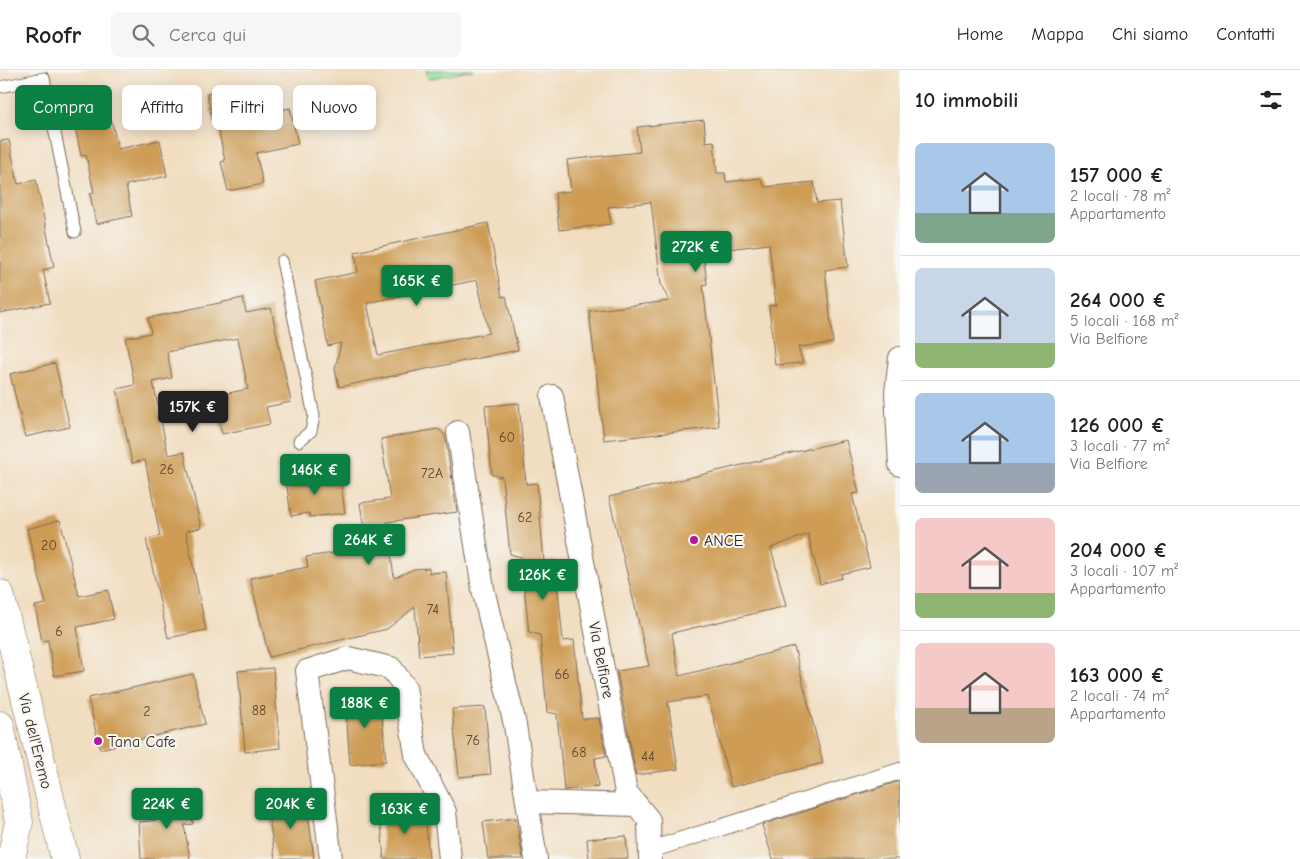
<!DOCTYPE html>
<html lang="it">
<head>
<meta charset="utf-8">
<style>
	:root { --surface:#fff; --page:#f6f6f6; --text:#222; --muted:#767676; --line:#e0e0e0; --accent:#0b8043 }
	body { margin:0; font-family:"Comic Neue",sans-serif; background:var(--page); color:var(--text); height:100vh; display:flex; flex-direction:column; font-size:19px; white-space:nowrap }
	* { box-sizing:border-box; margin:0 }
	p { font-size:16px; color:var(--muted) }
	.icon { flex:none; width:28px; height:28px; fill:none; stroke:currentColor; stroke-width:2; stroke-linecap:round; stroke-linejoin:round }
	.map { position:relative; flex:1; overflow:hidden }
	.side { display:flex; flex-direction:column; background:var(--surface); width:400px }
	.side>* { flex:none }
	.guide { position:absolute; left:15px; top:15px; width:475px; height:45px; display:flex; gap:10px }
	.price { position:absolute; translate:-50% -42px; padding:0 11px; border-radius:5px; background:var(--accent); color:#fff; font-size:16px; line-height:32px; filter:drop-shadow(0 1px 2px #0008) }
	.price::after { content:''; position:absolute; left:50%; top:30px; width:15px; height:11px; margin-left:-8px; background:inherit; clip-path:polygon(0 0,100% 0,50% 100%) }
	.price.selected { background:#222; color:#fff }
	ul { padding:0; list-style:none }
	li { display:flex; align-items:center; gap:15px; height:125px; padding:0 15px }
	li+li { border-top:1px solid var(--line) }
	li span { display:grid; place-items:center; flex:none; width:140px; height:100px; border-radius:8px; color:#555 }
	li>.icon { margin-inline-start:auto }
	span .icon { width:60px; height:60px; fill:#fffc; stroke-width:1 }
	li b { font-size:21px }
	h2 { display:flex; justify-content:space-between; align-items:center; height:60px; padding:0 15px; font-size:21px }
	.tag { padding:0 18px; border-radius:8px; background:var(--surface); box-shadow:0 2px 12px #0003; font-size:18px; line-height:45px }
	.tag.selected { background:var(--accent); color:#fff }
	header { display:flex; align-items:center; gap:30px; box-sizing:border-box; height:70px; padding:0 25px; background:var(--surface); border-bottom:1px solid var(--line) }
	header strong { font-size:24px }
	nav { display:flex; gap:28px; margin-inline-start:auto; font-size:18px }
	.search { width:350px; height:45px; background:var(--page); display:flex; align-items:center; gap:12px; box-sizing:border-box; padding:0 18px; border-radius:8px; color:var(--muted); font-size:19px }
	main { display:flex; flex:1; min-height:0 }
	.map>svg:first-child { display:block }
	.green { fill:#94de99; stroke:#68845c }
	.building { fill:#ce9c55; fill-rule:evenodd }
	.lines { fill:none; stroke-linecap:round; stroke-linejoin:round }
	.service-casing { stroke:#7b6956; stroke-width:13 }
	.pedestrian-casing { stroke:#7b6956; stroke-width:18 }
	.minor-casing { stroke:#7b6956; stroke-width:24 }
	.secondary-casing { stroke:#7b6956; stroke-width:29 }
	.service { stroke:#fff; stroke-width:11 }
	.pedestrian { stroke:#fff; stroke-width:16 }
	.minor { stroke:#fff; stroke-width:22 }
	.secondary { stroke:#fff; stroke-width:28 }
	.poi-dot { fill:#b5179e; stroke:#f6f6f2; stroke-width:2 }
	.labels { text-anchor:middle; stroke-width:4; stroke-linejoin:round; paint-order:stroke }
	.number-label { font-size:14px; fill:#60462c }
	.poi-label { font-size:16px; fill:#3b2a1e; stroke:#f6f6f2; text-anchor:start }
	.street-label { font-size:16px; fill:#3b2a1e; stroke:#f6f6f2 }
</style>
</head>
<body>
<header>
<strong>Roofr</strong>
<div class="search"><svg class="icon" aria-label="search" viewBox="0 0 24 24"><circle cx="10" cy="10" r="6"/><path d="M15 15l6 6"/></svg>Cerca qui</div>
<nav><a>Home</a><a>Mappa</a><a>Chi siamo</a><a>Contatti</a></nav>
</header>
<main>
<div class="map">
<svg width="900" height="789" viewBox="0 0 900 789">
	<rect width="100%" height="100%" fill="#f6f6f2"/>
	<filter id="ink" filterUnits="userSpaceOnUse"><feTurbulence type="fractalNoise" baseFrequency=".02" numOctaves="2"/><feDisplacementMap in="SourceGraphic" scale="10" xChannelSelector="R" yChannelSelector="G"/><feConvolveMatrix kernelMatrix="1 2 1 2 8 2 1 2 1" color-interpolation-filters="sRGB"/></filter>
	<filter id="wash" filterUnits="userSpaceOnUse"><feTurbulence type="fractalNoise" baseFrequency=".0096" numOctaves="4" result="noise"/><feDisplacementMap in="SourceGraphic" scale="20" xChannelSelector="R" yChannelSelector="G"/><feGaussianBlur stdDeviation="1.12" result="paint"/><feColorMatrix in="noise" values="0 0 0 0 0 0 0 0 0 0 0 0 0 0 0 0 0 1.4 0 .05"/><feComposite in="paint" operator="in"/></filter>
	<g filter="url(#wash)">
		<rect width="100%" height="100%" fill="#f1ddbf"/>
		<path class="green" d="M426,0H474L428,9Z"/>
		<g id="blocks">
			<path class="building" d="M242,16L248,47L290,38L298,74L256,83L263,114L228,121L221,92L225,91L217,53H213L207,24Z
				M111,48L118,79L160,70L167,106L126,115L132,146L96,154L90,124L94,123L86,85L81,86L75,56Z
				M704,50L706,72L714,71L717,103H725L726,112L760,108L765,117L814,112L817,133L840,131L848,197L825,200L833,273L798,277L803,293L775,295L769,236L776,235L769,174L703,182L707,214L703,215L719,357L604,370L589,241L669,231L661,214L651,132L608,137L611,154L559,160L555,123L571,121L567,90L640,82L637,57Z
				M9,70L18,114L36,110L54,197L43,200L50,233L0,243V71Z
				M488,153L502,227L506,226L518,280L339,317L335,299L341,273L328,276L315,211L358,202L355,182ZM477,210L489,263L378,285L367,233Z
				M243,228L246,243L271,238L291,332L266,337L270,354L222,364L214,326L248,319L238,268L167,282L172,308L153,312L168,385L184,382L201,458L186,461L206,560L168,568L146,469L160,466L154,435L145,390L132,393L117,319L135,315L125,268L151,263L148,248Z
				M55,293L70,357L25,367L10,304Z
				M519,333L526,414L537,413L544,492L555,491L563,571L574,570L582,649L599,648L606,686L595,688L598,717L564,720L557,644L547,642L540,565L529,562L521,487L510,484L502,407L492,405L485,336Z
				M438,359L445,365L457,442L387,452L394,508L414,499L429,498V503L446,502L453,583L419,586L415,537L387,559L269,587L250,508L308,497L306,487L367,478L360,433L390,429L381,369Z
				M846,370L859,423L852,424L870,497L841,504L842,508L820,514L808,464L771,478L786,536L672,563L679,606L794,577L823,693L731,717L708,626L668,632L678,699L636,705L617,601L649,596L609,427Z
				M322,405V409L340,407L345,443L310,447L309,443L291,446L286,409Z
				M60,450L79,526L108,520L114,549L77,557L84,601L54,606L48,570L42,571L35,536L46,534L27,459Z
				M273,598L280,678L245,682L238,601Z
				M193,604L205,654L100,679L88,628Z
				M380,623L386,691L350,695L345,626Z
				M485,637L491,704L459,707L452,639Z
				M900,711V789H773L762,755Z
				M189,723L193,754L184,755L190,789H141L139,752L159,750L156,728Z
				M306,728L314,789H275L267,733Z
				M425,739L429,789H384L380,743Z
				M516,748L523,789H488L483,752Z
				M626,766L628,789H589L587,769Z"/>
		</g>
	</g>
	<g filter="url(#ink)">
		<use href="#blocks" fill-opacity="0" stroke="#7b6956" stroke-width="1"/>
		<g class="lines">
			<defs>
				<path id="service" d="M0,17L44,8L75,162
					M282,191L314,346L311,361L299,371"/>
				<path id="pedestrian" d="M650,780L900,701"/>
				<path id="minor" d="M900,288L896,323L900,395
					M552,326L626,722L649,750L650,789
					M458,362L483,519L515,655L536,789
					M528,732L637,735
					M331,789L307,601L348,588L391,598L405,617L416,685L445,742L450,789"/>
				<path id="secondary" d="M0,524L65,789
					M0,655L19,752L11,789"/>
			</defs>
			<use href="#service" class="service-casing"/>
			<use href="#pedestrian" class="pedestrian-casing"/>
			<use href="#minor" class="minor-casing"/>
			<use href="#secondary" class="secondary-casing"/>
			<use href="#service" class="service"/>
			<use href="#pedestrian" class="pedestrian"/>
			<use href="#minor" class="minor"/>
			<use href="#secondary" class="secondary"/>
		</g>
	</g>
	<g class="poi-dot">
		<circle cx="694" cy="470" r="5"/>
		<circle cx="98" cy="671" r="5"/>
	</g>
	<g class="labels">
		<g class="number-label">
			<text x="507" y="372">60</text>
			<text x="167" y="404">26</text>
			<text x="432" y="408">72A</text>
			<text x="525" y="452">62</text>
			<text x="49" y="480">20</text>
			<text x="433" y="544">74</text>
			<text x="59" y="566">6</text>
			<text x="562" y="609">66</text>
			<text x="259" y="645">88</text>
			<text x="147" y="646">2</text>
			<text x="473" y="675">76</text>
			<text x="579" y="687">68</text>
			<text x="648" y="691">44</text>
		</g>
		<g class="poi-label">
			<text x="704" y="476">ANCE</text>
			<text x="108" y="677">Tana Cafe</text>
		</g>
		<g class="street-label">
			<text transform="translate(602 590) rotate(79)" y="6">Via Belfiore</text>
			<text transform="translate(36 671) rotate(76)" y="6">Via dell'Eremo</text>
		</g>
	</g>
</svg>
<b class="price" style="left:696px;top:203px">272K €</b>
<b class="price" style="left:417px;top:237px">165K €</b>
<b class="price selected" style="left:193px;top:363px">157K €</b>
<b class="price" style="left:315px;top:426px">146K €</b>
<b class="price" style="left:369px;top:496px">264K €</b>
<b class="price" style="left:543px;top:531px">126K €</b>
<b class="price" style="left:365px;top:659px">188K €</b>
<b class="price" style="left:167px;top:760px">224K €</b>
<b class="price" style="left:291px;top:760px">204K €</b>
<b class="price" style="left:405px;top:765px">163K €</b>
<div class="guide">
<a class="tag selected">Compra</a>
<a class="tag">Affitta</a>
<a class="tag">Filtri</a>
<a class="tag">Nuovo</a>
</div>
</div>
<section class="side">
<h2>10 immobili<svg class="icon" aria-label="filters" viewBox="0 0 24 24"><path d="M4 7h16M4 17h16"/><circle cx="9" cy="7" r="2"/><circle cx="15" cy="17" r="2"/></svg></h2>
<ul>
<li><span style="background:linear-gradient(#a9c7e8 70%,#7fa58c 0)"><svg class="icon" aria-label="home" viewBox="0 0 24 24"><path d="M3 11l9-7 9 7M6 9v11h12V9"/></svg></span><div><b>157 000 €</b><p>2 locali · 78 m²</p><p>Appartamento</p></div></li>
<li><span style="background:linear-gradient(#c9d6e8 75%,#8fb573 0)"><svg class="icon" aria-label="home" viewBox="0 0 24 24"><path d="M3 11l9-7 9 7M6 9v11h12V9"/></svg></span><div><b>264 000 €</b><p>5 locali · 168 m²</p><p>Via Belfiore</p></div></li>
<li><span style="background:linear-gradient(#a9c7e8 70%,#9aa5b1 0)"><svg class="icon" aria-label="home" viewBox="0 0 24 24"><path d="M3 11l9-7 9 7M6 9v11h12V9"/></svg></span><div><b>126 000 €</b><p>3 locali · 77 m²</p><p>Via Belfiore</p></div></li>
<li><span style="background:linear-gradient(#f6c9c9 75%,#8fb573 0)"><svg class="icon" aria-label="home" viewBox="0 0 24 24"><path d="M3 11l9-7 9 7M6 9v11h12V9"/></svg></span><div><b>204 000 €</b><p>3 locali · 107 m²</p><p>Appartamento</p></div></li>
<li><span style="background:linear-gradient(#f6c9c9 65%,#b9a48a 0)"><svg class="icon" aria-label="home" viewBox="0 0 24 24"><path d="M3 11l9-7 9 7M6 9v11h12V9"/></svg></span><div><b>163 000 €</b><p>2 locali · 74 m²</p><p>Appartamento</p></div></li>
</ul>
</section>
</main>
</body>
</html>
